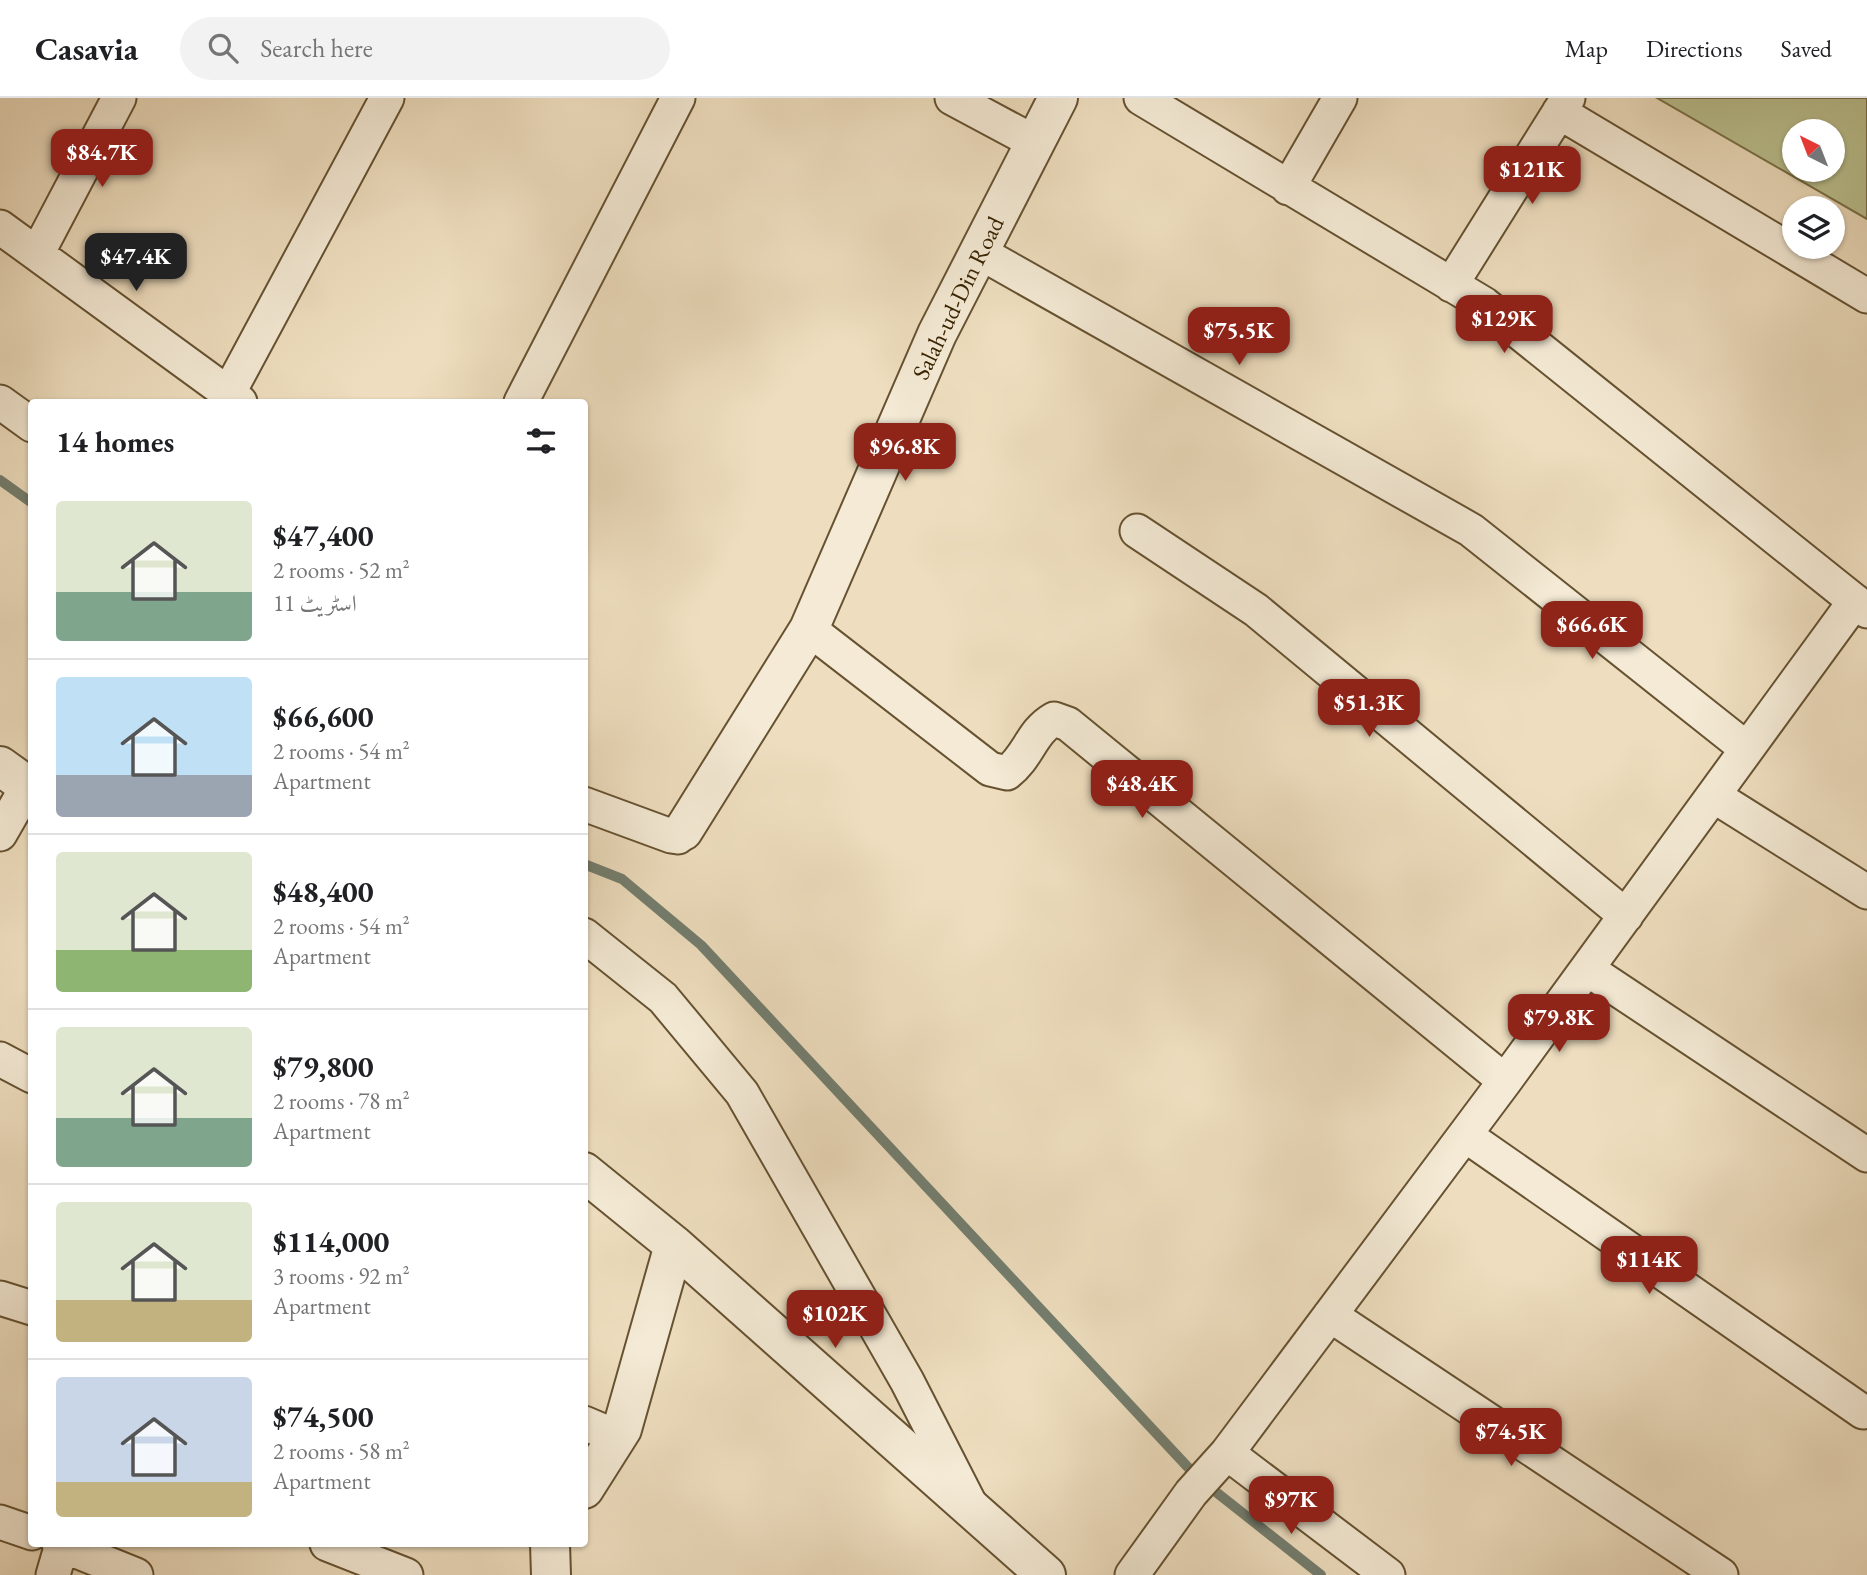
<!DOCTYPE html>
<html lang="en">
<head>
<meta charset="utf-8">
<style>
	:root { --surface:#fff; --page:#f2f2f2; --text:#202124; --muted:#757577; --line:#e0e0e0; --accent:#8f2418 }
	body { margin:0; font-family:"EB Garamond",Amiri,serif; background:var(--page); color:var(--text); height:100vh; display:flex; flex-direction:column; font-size:26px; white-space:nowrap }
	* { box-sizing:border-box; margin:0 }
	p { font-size:23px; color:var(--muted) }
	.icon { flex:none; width:38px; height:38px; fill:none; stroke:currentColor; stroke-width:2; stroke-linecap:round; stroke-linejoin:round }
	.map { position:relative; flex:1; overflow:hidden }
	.side { position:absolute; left:28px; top:301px; width:560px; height:1148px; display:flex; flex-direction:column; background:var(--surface); border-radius:7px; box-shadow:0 2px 5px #0004 }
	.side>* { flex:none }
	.needle { width:46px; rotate:318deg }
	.controls { position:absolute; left:1782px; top:21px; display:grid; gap:14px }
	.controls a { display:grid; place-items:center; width:63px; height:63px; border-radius:50%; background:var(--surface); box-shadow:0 2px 5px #0004; font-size:35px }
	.price { position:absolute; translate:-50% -60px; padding:0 16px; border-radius:14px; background:var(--accent); color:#fff; font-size:23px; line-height:46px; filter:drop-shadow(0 2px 4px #0008) }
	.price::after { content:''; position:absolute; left:50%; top:42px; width:21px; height:16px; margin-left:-10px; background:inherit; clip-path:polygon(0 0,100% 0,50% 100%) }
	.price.active { background:#222; color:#fff }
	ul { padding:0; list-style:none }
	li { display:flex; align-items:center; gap:21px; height:175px; padding:0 28px }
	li+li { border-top:2px solid var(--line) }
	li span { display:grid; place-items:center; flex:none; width:196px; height:140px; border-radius:7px; color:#555 }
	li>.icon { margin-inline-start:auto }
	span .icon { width:84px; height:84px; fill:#fffc; stroke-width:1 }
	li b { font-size:30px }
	h2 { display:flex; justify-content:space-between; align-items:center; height:84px; padding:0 28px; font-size:30px }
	header { display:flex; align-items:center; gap:42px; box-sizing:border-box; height:98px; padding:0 35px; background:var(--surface); border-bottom:2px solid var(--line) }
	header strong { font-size:33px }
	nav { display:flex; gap:38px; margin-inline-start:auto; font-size:24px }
	.search { width:490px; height:63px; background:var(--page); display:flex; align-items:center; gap:18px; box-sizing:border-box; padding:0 24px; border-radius:38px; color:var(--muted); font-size:26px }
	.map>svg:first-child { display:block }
	.green { fill:#bbc190; stroke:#7a7249; stroke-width:2; fill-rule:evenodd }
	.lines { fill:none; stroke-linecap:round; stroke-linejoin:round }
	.stream { stroke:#737e6f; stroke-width:10 }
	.minor-casing { stroke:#665231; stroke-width:37 }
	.tertiary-casing { stroke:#665231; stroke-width:42 }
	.minor { stroke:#f4ead5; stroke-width:33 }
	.tertiary { stroke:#f4ead5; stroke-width:38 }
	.labels { text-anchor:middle; stroke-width:5; stroke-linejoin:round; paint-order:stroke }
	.street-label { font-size:24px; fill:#382302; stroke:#f4ead5 }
</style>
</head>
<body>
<header>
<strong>Casavia</strong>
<div class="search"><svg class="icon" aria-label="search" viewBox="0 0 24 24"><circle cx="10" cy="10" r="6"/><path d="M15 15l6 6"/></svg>Search here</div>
<nav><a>Map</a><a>Directions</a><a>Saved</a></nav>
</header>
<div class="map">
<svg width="1867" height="1477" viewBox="0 0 1867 1477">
	<rect width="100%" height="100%" fill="#eedebf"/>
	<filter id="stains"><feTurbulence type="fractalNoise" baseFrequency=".00286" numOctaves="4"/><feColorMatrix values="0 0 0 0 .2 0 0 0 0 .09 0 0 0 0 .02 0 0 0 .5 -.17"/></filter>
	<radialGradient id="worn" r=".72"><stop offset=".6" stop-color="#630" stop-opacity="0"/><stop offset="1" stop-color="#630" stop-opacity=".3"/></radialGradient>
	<path class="green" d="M1657,0H1867V121ZM1794,33H1832V72H1794Z"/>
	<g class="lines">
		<path class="stream" d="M0,382L32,405
			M584,766L622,781L701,847L1197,1379L1321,1477"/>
		<defs>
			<path id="minor" d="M952,0L1036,45
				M1141,0L1484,206L1867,513
				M1559,14L1867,198
				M1288,90L1340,0
				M0,129L240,304
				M979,154L1471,432L1747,651
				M37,156L119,0
				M1451,187L1568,0
				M228,296L387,0
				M0,304L32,327
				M521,304L678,0
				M1137,433L1256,512L1626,818
				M809,531L990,671L1007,675C1029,658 1031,634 1054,621L1068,626L1505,983
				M1714,698L1867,794
				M584,706L671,738L678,739L683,733
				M0,736L27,689
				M584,837L663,900L742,995L907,1283L970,1406
				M1587,871L1867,1057
				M0,961L32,978
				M1465,1037L1863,1314
				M0,1200L32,1210
				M1330,1217L1721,1477
				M584,1325L617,1339
				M1227,1355L1388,1477
				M0,1424L32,1435
				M59,1446L136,1477
				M327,1446L406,1477
				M53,1477L62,1446
				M1132,1477L1191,1395L1227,1355L1505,983L1855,503"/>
			<path id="tertiary" d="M0,668L32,691
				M683,733L809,531L937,236L1058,0
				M584,1074L674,1147L1046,1477
				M584,1391L622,1331L674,1147
				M550,1446L551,1477"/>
		</defs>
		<use href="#minor" class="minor-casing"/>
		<use href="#tertiary" class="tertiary-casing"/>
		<use href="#minor" class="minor"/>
		<use href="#tertiary" class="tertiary"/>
	</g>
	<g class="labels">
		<g class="street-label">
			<text transform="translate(958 200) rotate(-64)" y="8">Salah-ud-Din Road</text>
		</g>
	</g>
	<rect width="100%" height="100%" filter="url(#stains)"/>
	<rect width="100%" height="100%" fill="url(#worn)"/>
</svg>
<div class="controls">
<a><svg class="needle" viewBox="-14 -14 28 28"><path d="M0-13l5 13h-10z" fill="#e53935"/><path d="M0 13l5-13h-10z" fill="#757577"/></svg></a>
<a><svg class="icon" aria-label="layers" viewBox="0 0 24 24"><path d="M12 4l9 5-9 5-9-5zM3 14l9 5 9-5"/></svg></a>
</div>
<b class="price" style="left:102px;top:91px">$84.7K</b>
<b class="price" style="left:1532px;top:108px">$121K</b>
<b class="price active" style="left:136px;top:195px">$47.4K</b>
<b class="price" style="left:1504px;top:257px">$129K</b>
<b class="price" style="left:1239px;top:269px">$75.5K</b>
<b class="price" style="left:905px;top:385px">$96.8K</b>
<b class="price" style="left:1592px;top:563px">$66.6K</b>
<b class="price" style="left:1369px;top:641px">$51.3K</b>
<b class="price" style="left:1142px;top:722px">$48.4K</b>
<b class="price" style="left:1559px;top:956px">$79.8K</b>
<b class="price" style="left:1649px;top:1198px">$114K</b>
<b class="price" style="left:835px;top:1252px">$102K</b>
<b class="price" style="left:1511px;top:1370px">$74.5K</b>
<b class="price" style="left:1291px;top:1438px">$97K</b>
<section class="side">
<h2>14 homes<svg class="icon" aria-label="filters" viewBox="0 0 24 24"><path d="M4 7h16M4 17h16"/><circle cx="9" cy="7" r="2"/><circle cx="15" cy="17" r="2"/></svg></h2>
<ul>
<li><span style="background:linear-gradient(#dfe7d0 65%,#7fa58c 0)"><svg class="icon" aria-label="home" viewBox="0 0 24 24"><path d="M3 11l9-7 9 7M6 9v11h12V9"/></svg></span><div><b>$47,400</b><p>2 rooms · 52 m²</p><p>اسٹریٹ 11</p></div></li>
<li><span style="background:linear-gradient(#bfe0f5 70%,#9aa5b1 0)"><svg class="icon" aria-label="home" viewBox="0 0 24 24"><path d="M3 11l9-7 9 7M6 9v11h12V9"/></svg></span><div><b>$66,600</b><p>2 rooms · 54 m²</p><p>Apartment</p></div></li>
<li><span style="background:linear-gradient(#dfe7d0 70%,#8fb573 0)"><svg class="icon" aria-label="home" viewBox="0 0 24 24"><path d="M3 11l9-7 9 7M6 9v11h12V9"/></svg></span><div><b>$48,400</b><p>2 rooms · 54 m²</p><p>Apartment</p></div></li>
<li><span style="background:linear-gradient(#dfe7d0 65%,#7fa58c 0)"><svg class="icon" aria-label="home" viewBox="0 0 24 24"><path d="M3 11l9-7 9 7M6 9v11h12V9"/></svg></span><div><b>$79,800</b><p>2 rooms · 78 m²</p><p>Apartment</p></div></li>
<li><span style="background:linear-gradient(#dfe7d0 70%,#c2b280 0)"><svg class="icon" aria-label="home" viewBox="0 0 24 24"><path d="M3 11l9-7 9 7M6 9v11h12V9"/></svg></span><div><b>$114,000</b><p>3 rooms · 92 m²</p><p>Apartment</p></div></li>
<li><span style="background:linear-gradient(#c9d6e8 75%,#c2b280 0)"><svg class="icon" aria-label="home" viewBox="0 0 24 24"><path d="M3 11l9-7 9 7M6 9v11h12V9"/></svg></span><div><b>$74,500</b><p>2 rooms · 58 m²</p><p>Apartment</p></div></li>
</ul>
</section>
</div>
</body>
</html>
